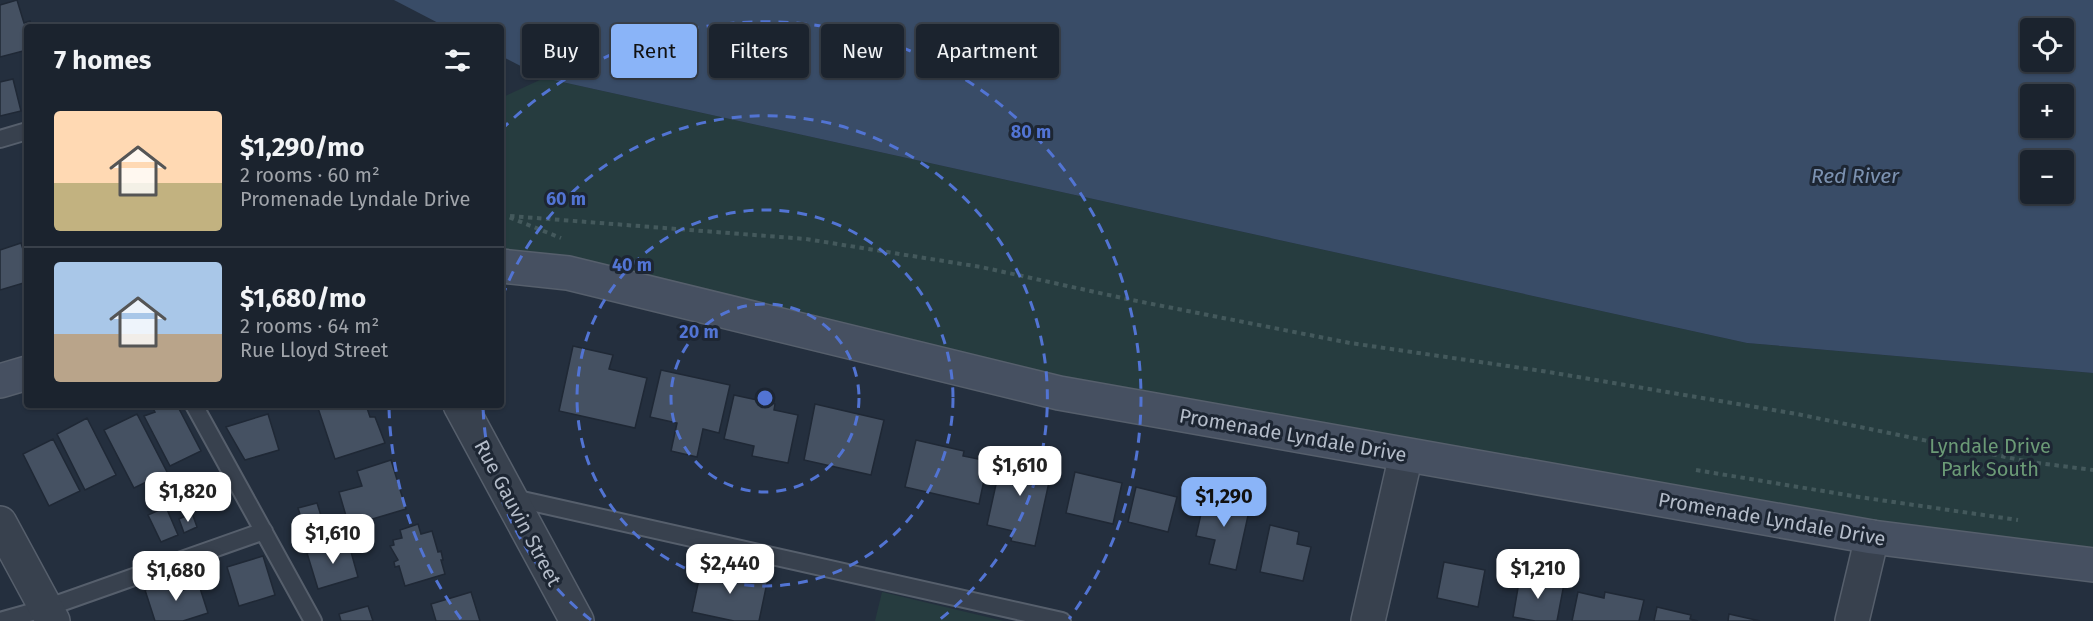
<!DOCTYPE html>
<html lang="en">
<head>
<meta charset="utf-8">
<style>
	:root { --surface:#1b232e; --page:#242b36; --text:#f1f3f6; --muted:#a0a4aa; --line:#39404a; --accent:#8ab4f8 }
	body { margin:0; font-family:"Fira Sans",sans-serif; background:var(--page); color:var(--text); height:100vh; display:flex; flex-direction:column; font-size:22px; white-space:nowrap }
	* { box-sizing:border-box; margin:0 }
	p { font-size:20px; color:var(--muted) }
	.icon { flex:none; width:33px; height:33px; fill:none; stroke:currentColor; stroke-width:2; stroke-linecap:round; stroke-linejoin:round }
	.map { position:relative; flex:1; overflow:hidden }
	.drawer { position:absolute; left:24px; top:24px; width:480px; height:384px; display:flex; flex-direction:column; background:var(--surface); border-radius:6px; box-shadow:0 2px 4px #0004,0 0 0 2px var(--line) }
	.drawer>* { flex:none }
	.hud { position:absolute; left:522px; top:24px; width:570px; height:54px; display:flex; gap:12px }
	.buttons { position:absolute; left:2020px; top:18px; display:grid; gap:12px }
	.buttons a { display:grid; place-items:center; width:54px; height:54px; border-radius:6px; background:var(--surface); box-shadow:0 2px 4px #0004,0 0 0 2px var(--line); font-size:30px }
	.price { position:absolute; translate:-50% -51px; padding:0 14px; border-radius:12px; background:#fff; color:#222; font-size:20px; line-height:39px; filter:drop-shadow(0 2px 3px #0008) }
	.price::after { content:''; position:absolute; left:50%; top:36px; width:18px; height:14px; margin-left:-9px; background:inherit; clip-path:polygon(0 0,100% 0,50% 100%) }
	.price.active { background:var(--accent); color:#111 }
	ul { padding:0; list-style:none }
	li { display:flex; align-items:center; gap:18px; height:150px; padding:0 30px }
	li+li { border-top:2px solid var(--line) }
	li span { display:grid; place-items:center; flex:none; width:168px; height:120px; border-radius:6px; color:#555 }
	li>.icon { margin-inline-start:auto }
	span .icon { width:72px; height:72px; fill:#fffc; stroke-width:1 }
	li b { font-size:26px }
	h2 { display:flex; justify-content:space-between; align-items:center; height:72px; padding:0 30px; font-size:26px }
	.tag { padding:0 21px; border-radius:6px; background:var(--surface); box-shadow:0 2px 4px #0004,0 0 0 2px var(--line); font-size:21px; line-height:54px }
	.tag.active { background:var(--accent); color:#111 }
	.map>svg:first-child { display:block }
	.green { fill:#263c3f }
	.water { fill:#394c67; fill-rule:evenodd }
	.building { fill:#455162; stroke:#1f2835; stroke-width:1.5 }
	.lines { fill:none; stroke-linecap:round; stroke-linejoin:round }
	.lane-casing { stroke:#565f6c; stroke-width:20 }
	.street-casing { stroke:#565f6c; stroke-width:36 }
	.secondary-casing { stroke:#565f6c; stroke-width:36 }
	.path { stroke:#44595c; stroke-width:4; stroke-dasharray:4.5 4.5; stroke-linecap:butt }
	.lane { stroke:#38414e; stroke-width:16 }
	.street { stroke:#38414e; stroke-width:33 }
	.secondary { stroke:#465061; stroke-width:33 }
	.ring { fill:none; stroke:#5274d3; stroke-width:3; stroke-dasharray:10 8 }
	.labels { text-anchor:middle; stroke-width:6; stroke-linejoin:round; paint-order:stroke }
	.street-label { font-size:20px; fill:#b4bcc9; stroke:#1d2633 }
	.park-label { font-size:20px; fill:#6b9a76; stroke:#1d2633 }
	.water-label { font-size:21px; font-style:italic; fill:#7c92b1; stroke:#1d2633 }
	.centre { fill:#5274d3; stroke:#1d2633; stroke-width:3 }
	.ring-label { font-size:18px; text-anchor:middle; font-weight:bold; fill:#5274d3; stroke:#1d2633; stroke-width:6; stroke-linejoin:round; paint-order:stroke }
</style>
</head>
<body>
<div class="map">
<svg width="2093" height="621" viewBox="0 0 2093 621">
	<rect width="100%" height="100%" fill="#242f3e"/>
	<path class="green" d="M544,78L1747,343L2093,373V565L1872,537L501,266V98Z
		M882,592L1004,621H875Z"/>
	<path class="water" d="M394,0H2093V373L1747,343L544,78L501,56V27H446ZM2031,28H2064V62H2031ZM2031,94H2064V128H2031ZM2031,160H2064V194H2031Z"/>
	<path class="building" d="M17,0L24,23L30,21L32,27H27V50L0,57V5Z
		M13,79L21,111L0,116V82Z
		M21,243L27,262V282L0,290V250Z
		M573,346L613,355L609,369L647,378L635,428L559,411Z
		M661,370L730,385L719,433L703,429L697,457L671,451L677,423L650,417Z
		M734,395L775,404L774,410L798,415L788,463L752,456L754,446L724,439Z
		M815,404L884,420L871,475L804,460Z
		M151,405H177L201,451L170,466L144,416L155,412Z
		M317,405H366L370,417H375L385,443L335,459Z
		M137,414L167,472L134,488L104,430Z
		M268,414L279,450L245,460L226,427Z
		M87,418L116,475L85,490L57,434Z
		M53,439L80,491L49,506L23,454Z
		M916,440L964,451L963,456L988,461L979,504L905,487Z
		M1003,453L1053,464L1035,546L1011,541L1013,531L987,525Z
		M391,460L406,509L349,526L339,492L362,486L357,471Z
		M1075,472L1122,483L1113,524L1066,513Z
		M1136,487L1177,497L1168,532L1128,522Z
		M1206,492L1251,502L1236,570L1209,564L1215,540L1196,536Z
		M317,503L329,541L300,550L293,527L303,524L298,508Z
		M166,507L178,535L161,542L148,515Z
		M192,513L197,527L184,533L179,519Z
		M418,524L421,534L432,531L438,552L441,551L443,560H441L445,574L405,586L399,566L395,567L394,562L398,560L390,546L394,545L393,540L402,538L400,530Z
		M1270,525L1299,532L1297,544L1311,547L1303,581L1260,572Z
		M348,541L358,577L318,589L307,553Z
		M263,556L275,595L239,606L227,567Z
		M1444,562L1485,570L1478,607L1437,598Z
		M702,565L768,578L759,621H734L692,612Z
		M1520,576L1564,584L1557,621H1535L1513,617Z
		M179,579L183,590L199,585L208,613L183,621H155L145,590Z
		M471,592L480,621H436L431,604Z
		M1578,592L1604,598L1605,592L1644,600L1639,621H1572Z
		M368,606L373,621H341L339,614Z
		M1657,607L1691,615L1690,619L1698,621H1654Z
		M1729,614L1760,621H1728Z"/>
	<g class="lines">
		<defs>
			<path id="lane" d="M0,139L27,131
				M194,405L313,621
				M509,497L1062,621
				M0,621L46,608L264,531"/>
			<path id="street" d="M460,405L577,621
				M0,523L53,621
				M1368,621L1406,455
				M1852,621L1872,537"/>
			<path id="secondary" d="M501,266L568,273L1059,393L1872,537L2093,565
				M0,381L27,373"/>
		</defs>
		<use href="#lane" class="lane-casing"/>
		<use href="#street" class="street-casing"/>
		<use href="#secondary" class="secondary-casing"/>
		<path class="path" d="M510,216L806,239L981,267L1127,299L1350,343L1542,371L1797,414L2030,462L2093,470
			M501,217L506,216L561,238
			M1696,470L1859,497L2018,520"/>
		<use href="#lane" class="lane"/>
		<use href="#street" class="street"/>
		<use href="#secondary" class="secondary"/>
	</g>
	<g class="ring">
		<circle cx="765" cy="398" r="94"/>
		<circle cx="765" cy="398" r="188"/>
		<path d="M591 620A282 282 0 0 1 483 405M502 297A282 282 0 1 1 939 620"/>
		<path d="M461 619A376 376 0 0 1 389 408M501 130A376 376 0 0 1 1069 619"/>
	</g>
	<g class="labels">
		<g class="street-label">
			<text transform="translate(1293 435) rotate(10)" y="7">Promenade Lyndale Drive</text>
			<text transform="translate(518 513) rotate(62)" y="7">Rue Gauvin Street</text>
			<text transform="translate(1772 519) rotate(10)" y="7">Promenade Lyndale Drive</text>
		</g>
		<g class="park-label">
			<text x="1990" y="453">Lyndale Drive<tspan x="1990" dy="23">Park South</tspan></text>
		</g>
		<g class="water-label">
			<text x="1855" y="183">Red River</text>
		</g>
	</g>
	<circle cx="765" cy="398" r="9" class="centre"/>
	<g class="ring-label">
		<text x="1031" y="138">80 m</text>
		<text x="566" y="205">60 m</text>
		<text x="632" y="271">40 m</text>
		<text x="699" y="338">20 m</text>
	</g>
</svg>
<div class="buttons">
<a><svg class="icon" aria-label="locate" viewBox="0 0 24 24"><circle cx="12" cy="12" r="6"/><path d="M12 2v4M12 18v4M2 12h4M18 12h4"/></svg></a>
<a>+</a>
<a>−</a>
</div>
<b class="price" style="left:1020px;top:497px">$1,610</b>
<b class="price" style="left:188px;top:523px">$1,820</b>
<b class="price active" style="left:1224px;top:528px">$1,290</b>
<b class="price" style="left:333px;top:565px">$1,610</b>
<b class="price" style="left:730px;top:595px">$2,440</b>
<b class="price" style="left:1538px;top:600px">$1,210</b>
<b class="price" style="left:176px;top:602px">$1,680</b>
<div class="hud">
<a class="tag">Buy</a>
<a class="tag active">Rent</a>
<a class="tag">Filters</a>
<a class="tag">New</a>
<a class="tag">Apartment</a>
</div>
<section class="drawer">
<h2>7 homes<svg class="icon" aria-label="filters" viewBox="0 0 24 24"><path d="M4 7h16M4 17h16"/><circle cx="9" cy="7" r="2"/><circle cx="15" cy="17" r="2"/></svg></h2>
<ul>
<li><span style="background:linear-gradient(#ffd9b3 60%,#c2b280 0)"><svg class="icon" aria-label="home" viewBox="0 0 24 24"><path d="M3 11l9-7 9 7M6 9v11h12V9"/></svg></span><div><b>$1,290/mo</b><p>2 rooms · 60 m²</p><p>Promenade Lyndale Drive</p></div></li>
<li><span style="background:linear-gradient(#a9c7e8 60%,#b9a48a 0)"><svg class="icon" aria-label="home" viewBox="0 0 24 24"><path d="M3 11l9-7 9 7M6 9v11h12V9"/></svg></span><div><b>$1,680/mo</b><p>2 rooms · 64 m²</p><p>Rue Lloyd Street</p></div></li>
</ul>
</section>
</div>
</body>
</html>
